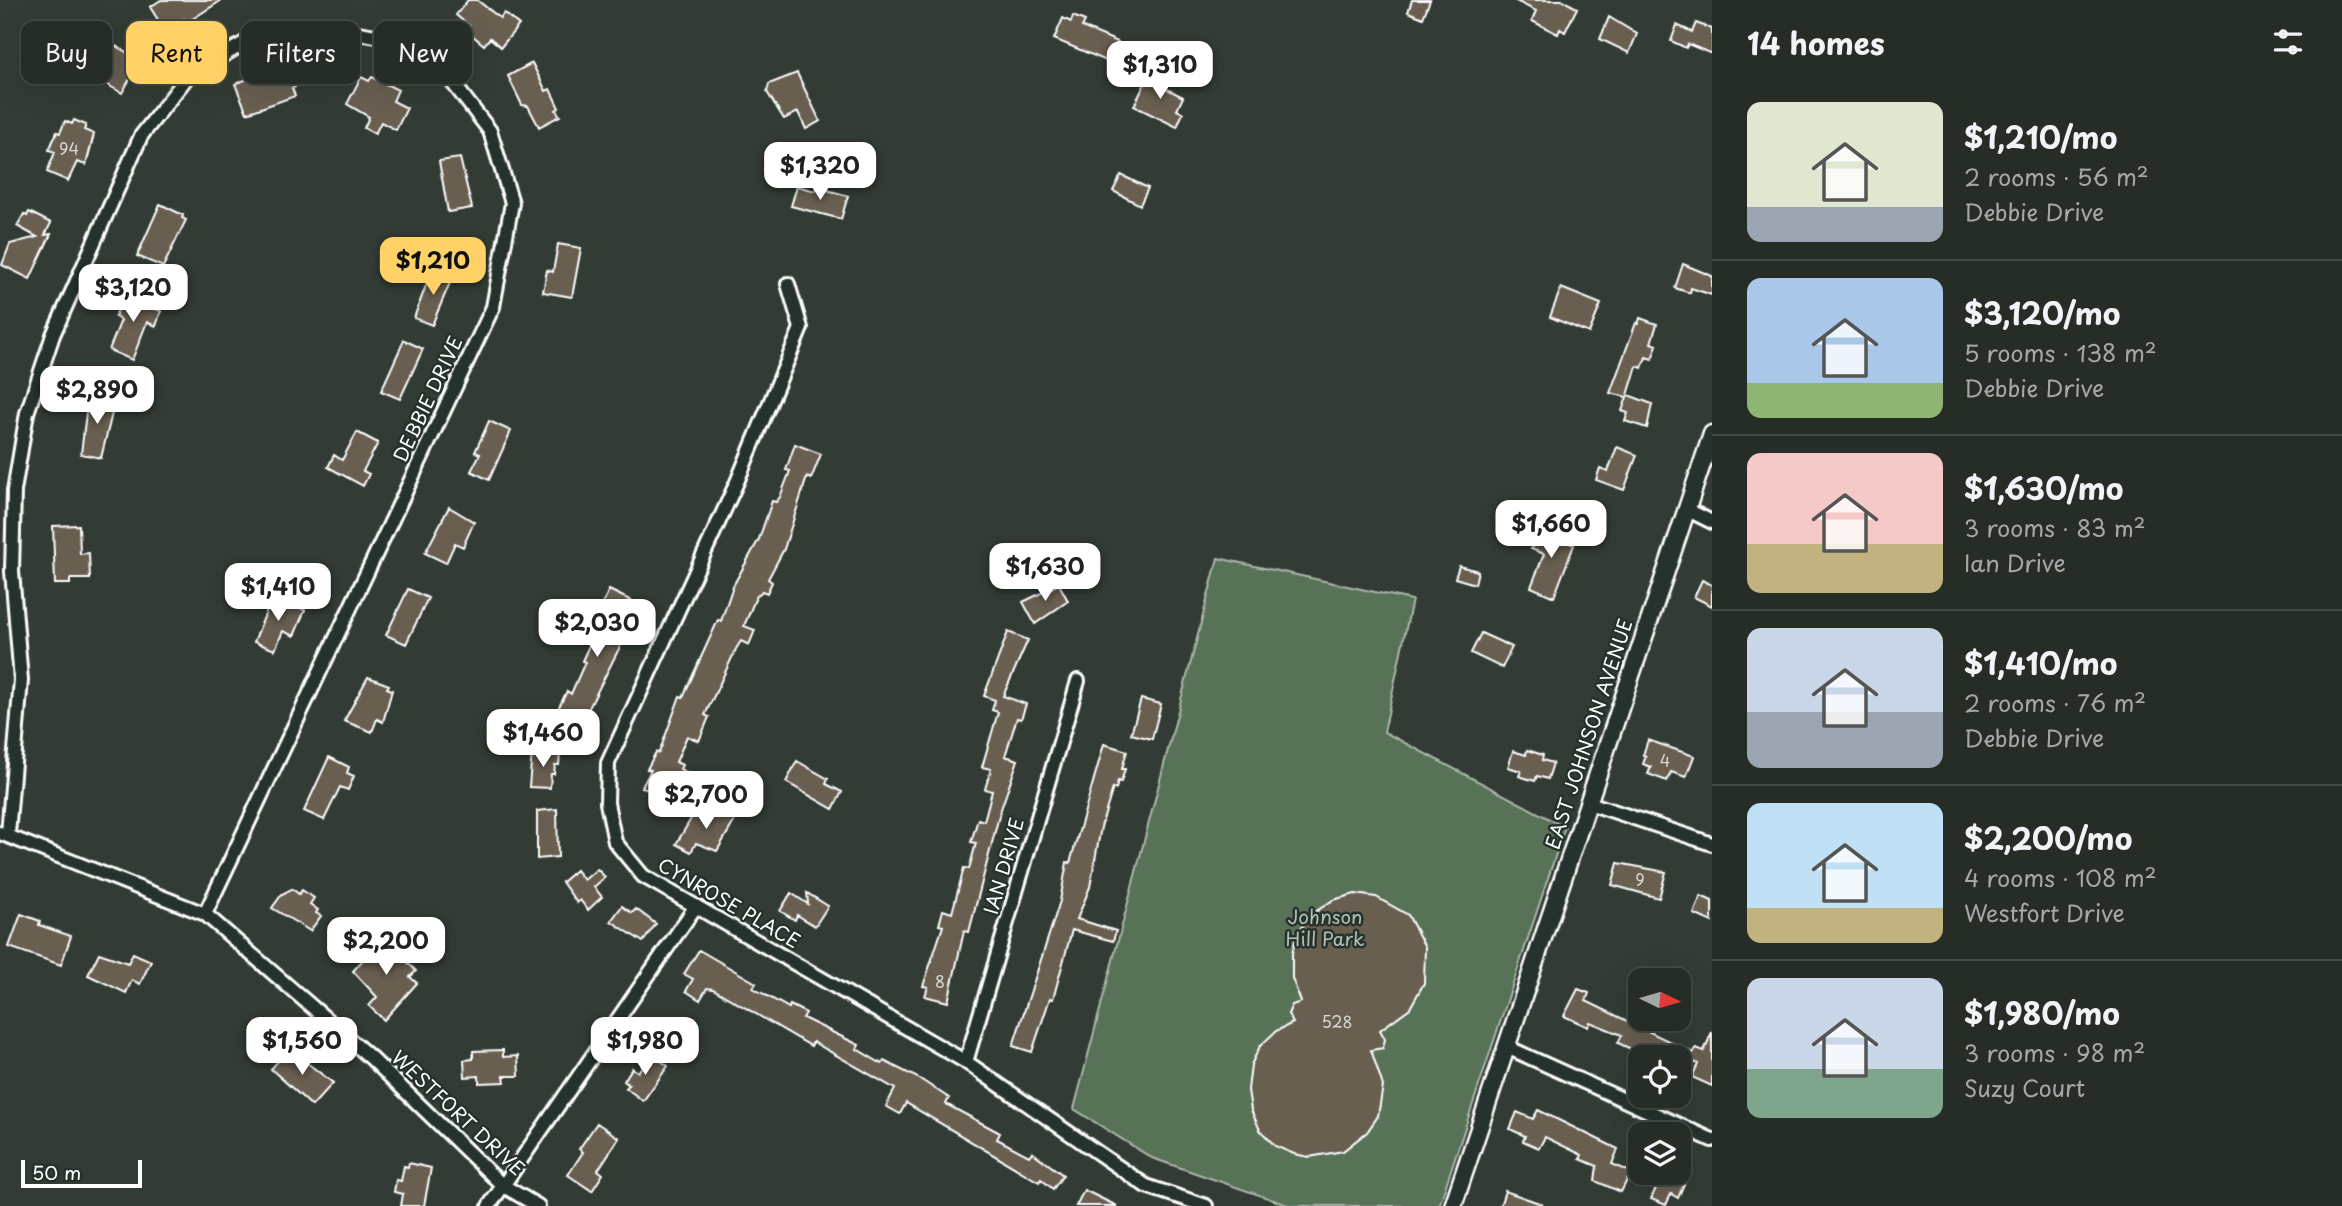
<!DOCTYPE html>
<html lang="en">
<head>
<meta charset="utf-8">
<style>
	:root { --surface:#262d27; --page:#2e352f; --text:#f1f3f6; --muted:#a4a8a7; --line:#424944; --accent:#ffd166 }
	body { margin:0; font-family:"Playpen Sans",sans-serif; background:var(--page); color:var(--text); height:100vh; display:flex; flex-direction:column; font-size:26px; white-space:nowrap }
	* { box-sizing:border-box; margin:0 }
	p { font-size:23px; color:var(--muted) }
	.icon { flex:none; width:38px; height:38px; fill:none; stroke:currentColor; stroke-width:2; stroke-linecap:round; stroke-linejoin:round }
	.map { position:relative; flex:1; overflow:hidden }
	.drawer { display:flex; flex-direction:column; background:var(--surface); width:630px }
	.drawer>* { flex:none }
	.banner { position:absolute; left:21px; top:21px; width:665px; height:63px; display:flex; gap:14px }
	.needle { width:46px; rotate:95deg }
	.tools { position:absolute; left:1628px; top:968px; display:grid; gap:14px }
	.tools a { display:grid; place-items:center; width:63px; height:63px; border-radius:14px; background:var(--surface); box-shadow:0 7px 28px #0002,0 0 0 2px var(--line); font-size:35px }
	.scale { position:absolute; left:21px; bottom:18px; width:121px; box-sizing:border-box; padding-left:7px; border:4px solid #fff; border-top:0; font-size:19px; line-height:24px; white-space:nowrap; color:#fff; -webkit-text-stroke:5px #26332d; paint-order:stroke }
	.price { position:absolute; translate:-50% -60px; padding:0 16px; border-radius:14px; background:#fff; color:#222; font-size:23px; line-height:46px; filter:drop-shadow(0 2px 4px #0008) }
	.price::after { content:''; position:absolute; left:50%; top:42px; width:21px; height:16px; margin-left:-10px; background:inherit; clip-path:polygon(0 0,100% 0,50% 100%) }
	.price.selected { background:var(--accent); color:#111 }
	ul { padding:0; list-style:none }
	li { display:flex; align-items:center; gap:21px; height:175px; padding:0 35px }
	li+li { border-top:2px solid var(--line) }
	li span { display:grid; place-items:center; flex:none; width:196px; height:140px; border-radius:14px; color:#555 }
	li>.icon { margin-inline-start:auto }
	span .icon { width:84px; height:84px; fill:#fffc; stroke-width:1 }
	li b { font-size:30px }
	h2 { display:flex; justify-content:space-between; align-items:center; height:84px; padding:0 35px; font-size:30px }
	.chip { padding:0 24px; border-radius:14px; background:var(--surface); box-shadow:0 7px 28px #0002,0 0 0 2px var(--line); font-size:24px; line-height:63px }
	.chip.selected { background:var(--accent); color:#111 }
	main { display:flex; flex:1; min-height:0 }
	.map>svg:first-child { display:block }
	.green { fill:#587258; stroke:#acb8ac; stroke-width:2 }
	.building { fill:#675f51; stroke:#fff; stroke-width:2 }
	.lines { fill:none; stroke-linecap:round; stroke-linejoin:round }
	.minor-casing { stroke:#fff; stroke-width:18 }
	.tertiary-casing { stroke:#fff; stroke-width:21 }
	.minor { stroke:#26332d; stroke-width:12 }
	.tertiary { stroke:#26332d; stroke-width:16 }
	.labels { text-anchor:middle; stroke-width:5; stroke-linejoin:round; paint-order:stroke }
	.number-label { font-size:16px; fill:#d9d7d4 }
	.street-label { font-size:19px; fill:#fff; stroke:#26332d }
	.park-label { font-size:19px; fill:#b4c0b4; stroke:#26332d }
</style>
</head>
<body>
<main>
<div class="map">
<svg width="1712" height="1206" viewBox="0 0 1712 1206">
	<rect width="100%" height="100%" fill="#333c34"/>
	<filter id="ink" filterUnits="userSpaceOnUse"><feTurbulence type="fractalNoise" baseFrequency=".0143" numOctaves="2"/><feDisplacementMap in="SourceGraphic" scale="14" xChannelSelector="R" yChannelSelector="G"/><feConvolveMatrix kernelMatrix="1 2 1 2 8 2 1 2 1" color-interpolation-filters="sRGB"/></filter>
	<g filter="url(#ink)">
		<path class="green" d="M1218,558L1412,600L1384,732L1565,827L1439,1206H1291L1152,1158L1074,1109Z"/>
		<path class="building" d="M161,0H222L186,23L184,19L165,31L150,7Z
			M468,0H477L500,18L504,13L519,25L501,47L490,38L484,45L466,30L469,26L456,15Z
			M1412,0H1430L1423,18L1408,12Z
			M1514,0H1562L1577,8L1565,32L1560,29L1558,34L1532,21L1536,11Z
			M1073,16L1085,21L1082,27L1118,42L1109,62L1054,39L1063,18L1071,22Z
			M1609,17L1637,34L1629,53L1600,39Z
			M1696,23L1712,29V54L1688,44L1686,48L1671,41L1677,25L1692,32Z
			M107,41L133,56L128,66L135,70L122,93L78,68L87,54L97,60Z
			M286,63L295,87L292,88L295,96L247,113L235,84Z
			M532,63L546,91L550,89L559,108L556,110L560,116L539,127L528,106L522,105L508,76Z
			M797,73L820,121L806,129L798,112L784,119L767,92L769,84Z
			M1150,73L1166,81L1163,87L1183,97L1177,110L1183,113L1177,127L1134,106Z
			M361,77L369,81L372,77L398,90L393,101L407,108L396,130L381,122L375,134L364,128L369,117L347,104Z
			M74,120L86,125L84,130L94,134L86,165L77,162L68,181L47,172L55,152L49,150L57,132L60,133L65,121L72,124Z
			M460,158L472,208L448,212L439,161Z
			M1121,175L1148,188L1140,205L1113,191Z
			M797,186L815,191L817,187L848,196L841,219L791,206Z
			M160,204L183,215L182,218L186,220L163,267L137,256Z
			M29,212L51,223L45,235L51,234L30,279L2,265L10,244L37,237L17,226L24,214L27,216Z
			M558,244L581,248L572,297L543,292L547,270L553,272Z
			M1683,264L1712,276V295L1691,288L1690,293L1675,288Z
			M432,269L452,278L432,325L414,318Z
			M1561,288L1601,304L1589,333L1550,317Z
			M133,292L156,301L153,308L161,311L156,326L147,322L132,360L109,350L121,320L115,317L122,298L129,301Z
			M1640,318L1657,324L1651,343L1657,345L1652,359L1646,357L1642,368L1637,366L1628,395L1652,404L1647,428L1625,421L1628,413L1622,411L1627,397L1610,393L1636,323L1638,324Z
			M404,340L423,349L400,399L381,391Z
			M88,396L115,401L101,458L81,454Z
			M489,421L511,431L489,480L471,471L480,454L475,452Z
			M357,432L378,443L363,471L369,474L363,486L328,467L334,455L342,460Z
			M795,444L821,454L811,479L807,477L784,549L768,579L772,582L767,593L762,591L756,597L744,626L755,630L749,645L741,641L736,649L705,715L709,717L699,741L687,736L676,762L682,765L680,769L701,780L695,792L671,781L663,797L642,787L651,770L647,769L656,752L659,753L680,696L683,697L718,620L721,621L733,586L759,539L772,501L776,502L780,497L790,471L786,470Z
			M1617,447L1637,455L1624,490L1596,480L1600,468L1608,471Z
			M449,507L474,522L463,547L455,543L446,563L425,553Z
			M79,525L80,554L89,553L90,579H70V584H55L53,526Z
			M1543,528L1570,539L1569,543L1574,545L1554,597L1531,587L1544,554L1531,549L1538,531L1542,532Z
			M1459,566L1478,571L1475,584L1455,578Z
			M1702,580L1712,585V606L1694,597Z
			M1059,584L1068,601L1035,624L1023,602Z
			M408,589L428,598L406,644L386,635Z
			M609,590L636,603L626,625L630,627L585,716L579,713L569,733L551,723L567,691L571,694L585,662L582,661L596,630L591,627Z
			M272,597L305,610L294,636L283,631L275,650L254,642Z
			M1008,632L1028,640L1003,696L1026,704L1021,719L1017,718L1005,756L1018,760L1000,812L969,932L964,931L948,1002L925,996L928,987L923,986L943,926L939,925L943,910L952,913L964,868L969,869L976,843L971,842L978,819L984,821L992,791L985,789L991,769L982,767L998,712L992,710L995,700L984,696Z
			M1481,633L1512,647L1502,668L1471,653Z
			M368,677L389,685L387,688L392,690L383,722L377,719L372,732L344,721Z
			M1141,699L1161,704L1152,739L1131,734Z
			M1648,740L1694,756L1686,777L1671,772L1667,781L1648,774L1651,767L1643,764L1646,756L1643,755Z
			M1104,744L1127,751L1122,769H1125L1121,782L1118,781L1116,789L1113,788L1101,827L1090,887L1077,919L1116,931L1113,941L1072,930L1053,999L1050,998L1032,1052L1013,1046L1060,901L1067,862L1070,863Z
			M1527,750L1543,755L1542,760L1553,763L1548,779L1537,776L1535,781L1519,776L1521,771L1508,767L1513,751L1526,755Z
			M532,751L560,753L559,765H555L554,774H551L550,788L529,787Z
			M329,757L349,767L347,773L354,776L348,790L340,787L324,820L304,811Z
			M797,761L828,779L826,784L842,792L833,809L786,782Z
			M698,807L717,818L721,812L735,820L717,851L696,843L691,852L676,844Z
			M557,809L558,857L537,859V811Z
			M1618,863L1666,872L1659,898L1612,885Z
			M597,869L605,877L594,887L602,897L588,910L580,900L577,903L562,882L576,870L584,880Z
			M292,889L299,894L302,890L314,898L310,904L318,910L316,913L321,916L310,931L272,908L282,894Z
			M791,893L808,904L807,893L828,906L815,926L797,915L795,920L780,911Z
			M1355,894L1376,897L1408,915L1425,947L1424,983L1410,1008L1380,1030L1385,1039L1383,1048L1371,1050L1383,1086L1378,1116L1367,1132L1343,1151L1309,1157L1294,1154L1275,1146L1260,1130L1251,1110L1248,1090L1251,1065L1260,1046L1276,1031L1293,1023L1288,1014L1292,1005L1301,1002L1292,978V953L1297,934L1311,915L1333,900Z
			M1701,896L1712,901V922L1694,914Z
			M622,906L632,913L636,909L656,924L643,942L611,921Z
			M21,914L40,921L39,925L71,936L61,965L9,947Z
			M383,937L416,971L410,977L417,983L384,1020L369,1006L377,997L353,971Z
			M699,950L756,983L753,988L789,1008L790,1005L806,1013L803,1018L859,1045L857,1049L882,1064L884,1061L920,1079L949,1098L946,1104L1000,1133L997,1139L1029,1156L1032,1152L1063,1175L1053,1189L1041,1179L1039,1182L906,1103L900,1114L886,1106L895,1089L813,1042L811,1046L713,989L707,988L700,1000L686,991L693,979L684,974Z
			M99,953L128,963L133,953L151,961L140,984L132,980L126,993L88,975Z
			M1578,989L1589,993L1586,1001L1693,1053L1696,1048L1704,1051L1712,1032V1086L1692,1077L1698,1064L1690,1060L1692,1057H1648L1618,1043L1622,1035L1590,1022L1588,1027L1564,1016Z
			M289,1049L333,1083L312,1106L271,1069Z
			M503,1050V1057L518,1056L519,1076H504L505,1082L479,1083V1076L465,1077L464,1060L473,1059V1051Z
			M651,1054L668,1066L643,1101L626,1088L629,1085L624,1081L632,1068L638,1072Z
			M1538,1110L1618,1149L1612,1164L1631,1172L1621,1192L1595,1181L1597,1166L1580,1159L1582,1155L1545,1137L1539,1148L1523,1141L1525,1136L1510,1129L1517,1112L1533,1119Z
			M597,1123L619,1138L598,1170L603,1174L592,1191L568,1175L583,1152L579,1149Z
			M409,1163L431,1168L424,1206H401L403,1194L394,1192L396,1180L401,1181L404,1166L408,1167Z
			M1646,1172H1689L1678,1198L1671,1194L1666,1205L1651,1199L1656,1188L1642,1182Z
			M1084,1190L1117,1206H1076Z
			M1505,1191L1542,1204V1206H1500Z"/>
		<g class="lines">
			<defs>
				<path id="minor" d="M788,284L801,328L737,482L608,763L607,803L615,842L643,876L966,1062L1146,1186L1206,1206
					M1686,509L1712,522
					M1589,803L1712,844
					M0,833L205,914L371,1058L502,1185L538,1206
					M8,834L21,680L12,571L14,491L27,413L53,335L141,136L188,76L246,42L317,26L382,37L443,70L490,131L512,203L493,307L205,914
					M1507,1047L1712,1140
					M966,1062L1078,681
					M489,1206L696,906"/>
				<path id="tertiary" d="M1453,1206L1712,434"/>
			</defs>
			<use href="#minor" class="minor-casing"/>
			<use href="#tertiary" class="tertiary-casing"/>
			<use href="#minor" class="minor"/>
			<use href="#tertiary" class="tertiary"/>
		</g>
	</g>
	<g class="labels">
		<g class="number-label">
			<text x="69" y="155">94</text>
			<text x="1665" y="767">4</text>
			<text x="1640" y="886">9</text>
			<text x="940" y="988">8</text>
			<text x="1337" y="1028">528</text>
		</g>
		<g class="street-label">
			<text transform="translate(428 399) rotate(-65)" y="7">DEBBIE DRIVE</text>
			<text transform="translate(1589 734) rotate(-72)" y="7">EAST JOHNSON AVENUE</text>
			<text transform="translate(1004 866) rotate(-74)" y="7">IAN DRIVE</text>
			<text transform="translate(729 903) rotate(30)" y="7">CYNROSE PLACE</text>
			<text transform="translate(458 1113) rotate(43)" y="7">WESTFORT DRIVE</text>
		</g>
		<g class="park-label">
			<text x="1325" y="924">Johnson<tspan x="1325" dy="22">Hill Park</tspan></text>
		</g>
	</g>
</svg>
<div class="tools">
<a><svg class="needle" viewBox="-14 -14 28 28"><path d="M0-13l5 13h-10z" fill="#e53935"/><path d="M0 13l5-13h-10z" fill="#a4a8a7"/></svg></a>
<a><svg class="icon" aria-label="locate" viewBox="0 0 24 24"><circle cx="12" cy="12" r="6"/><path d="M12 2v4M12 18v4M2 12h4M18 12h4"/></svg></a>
<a><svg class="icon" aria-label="layers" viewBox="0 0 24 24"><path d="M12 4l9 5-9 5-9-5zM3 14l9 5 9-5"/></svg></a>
</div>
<div class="scale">50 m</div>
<b class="price" style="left:1160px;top:101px">$1,310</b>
<b class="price" style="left:820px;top:202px">$1,320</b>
<b class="price selected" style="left:433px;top:297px">$1,210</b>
<b class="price" style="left:133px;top:324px">$3,120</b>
<b class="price" style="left:97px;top:426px">$2,890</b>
<b class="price" style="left:1551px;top:560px">$1,660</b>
<b class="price" style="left:1045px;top:603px">$1,630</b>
<b class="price" style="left:278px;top:623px">$1,410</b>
<b class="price" style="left:597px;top:659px">$2,030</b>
<b class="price" style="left:543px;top:769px">$1,460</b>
<b class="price" style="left:706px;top:831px">$2,700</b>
<b class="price" style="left:386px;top:977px">$2,200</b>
<b class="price" style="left:302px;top:1077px">$1,560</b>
<b class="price" style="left:645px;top:1077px">$1,980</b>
<div class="banner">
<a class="chip">Buy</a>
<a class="chip selected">Rent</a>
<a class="chip">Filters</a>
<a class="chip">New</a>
</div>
</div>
<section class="drawer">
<h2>14 homes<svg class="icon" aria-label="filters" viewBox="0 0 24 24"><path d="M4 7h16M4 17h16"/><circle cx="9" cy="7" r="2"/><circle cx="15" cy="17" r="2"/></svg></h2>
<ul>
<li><span style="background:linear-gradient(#dfe7d0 75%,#9aa5b1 0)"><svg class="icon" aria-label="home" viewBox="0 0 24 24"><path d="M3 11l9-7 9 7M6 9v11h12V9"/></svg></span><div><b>$1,210/mo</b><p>2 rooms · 56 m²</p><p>Debbie Drive</p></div></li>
<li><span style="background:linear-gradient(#a9c7e8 75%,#8fb573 0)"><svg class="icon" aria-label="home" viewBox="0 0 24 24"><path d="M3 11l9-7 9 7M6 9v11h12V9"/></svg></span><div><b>$3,120/mo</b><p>5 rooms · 138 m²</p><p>Debbie Drive</p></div></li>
<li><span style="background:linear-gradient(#f6c9c9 65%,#c2b280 0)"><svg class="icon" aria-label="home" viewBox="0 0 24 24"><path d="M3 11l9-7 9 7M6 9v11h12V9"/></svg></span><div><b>$1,630/mo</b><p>3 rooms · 83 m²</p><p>Ian Drive</p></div></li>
<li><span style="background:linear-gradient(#c9d6e8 60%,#9aa5b1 0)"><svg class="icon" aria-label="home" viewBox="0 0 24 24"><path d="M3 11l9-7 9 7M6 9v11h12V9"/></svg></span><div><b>$1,410/mo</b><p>2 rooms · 76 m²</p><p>Debbie Drive</p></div></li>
<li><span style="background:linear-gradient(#bfe0f5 75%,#c2b280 0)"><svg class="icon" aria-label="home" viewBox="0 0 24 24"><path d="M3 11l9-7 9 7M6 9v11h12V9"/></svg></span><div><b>$2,200/mo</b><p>4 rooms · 108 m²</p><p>Westfort Drive</p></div></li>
<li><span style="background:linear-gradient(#c9d6e8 65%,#7fa58c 0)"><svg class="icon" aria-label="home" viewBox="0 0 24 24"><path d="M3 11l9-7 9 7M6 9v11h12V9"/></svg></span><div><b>$1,980/mo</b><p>3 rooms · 98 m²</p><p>Suzy Court</p></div></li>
</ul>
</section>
</main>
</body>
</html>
